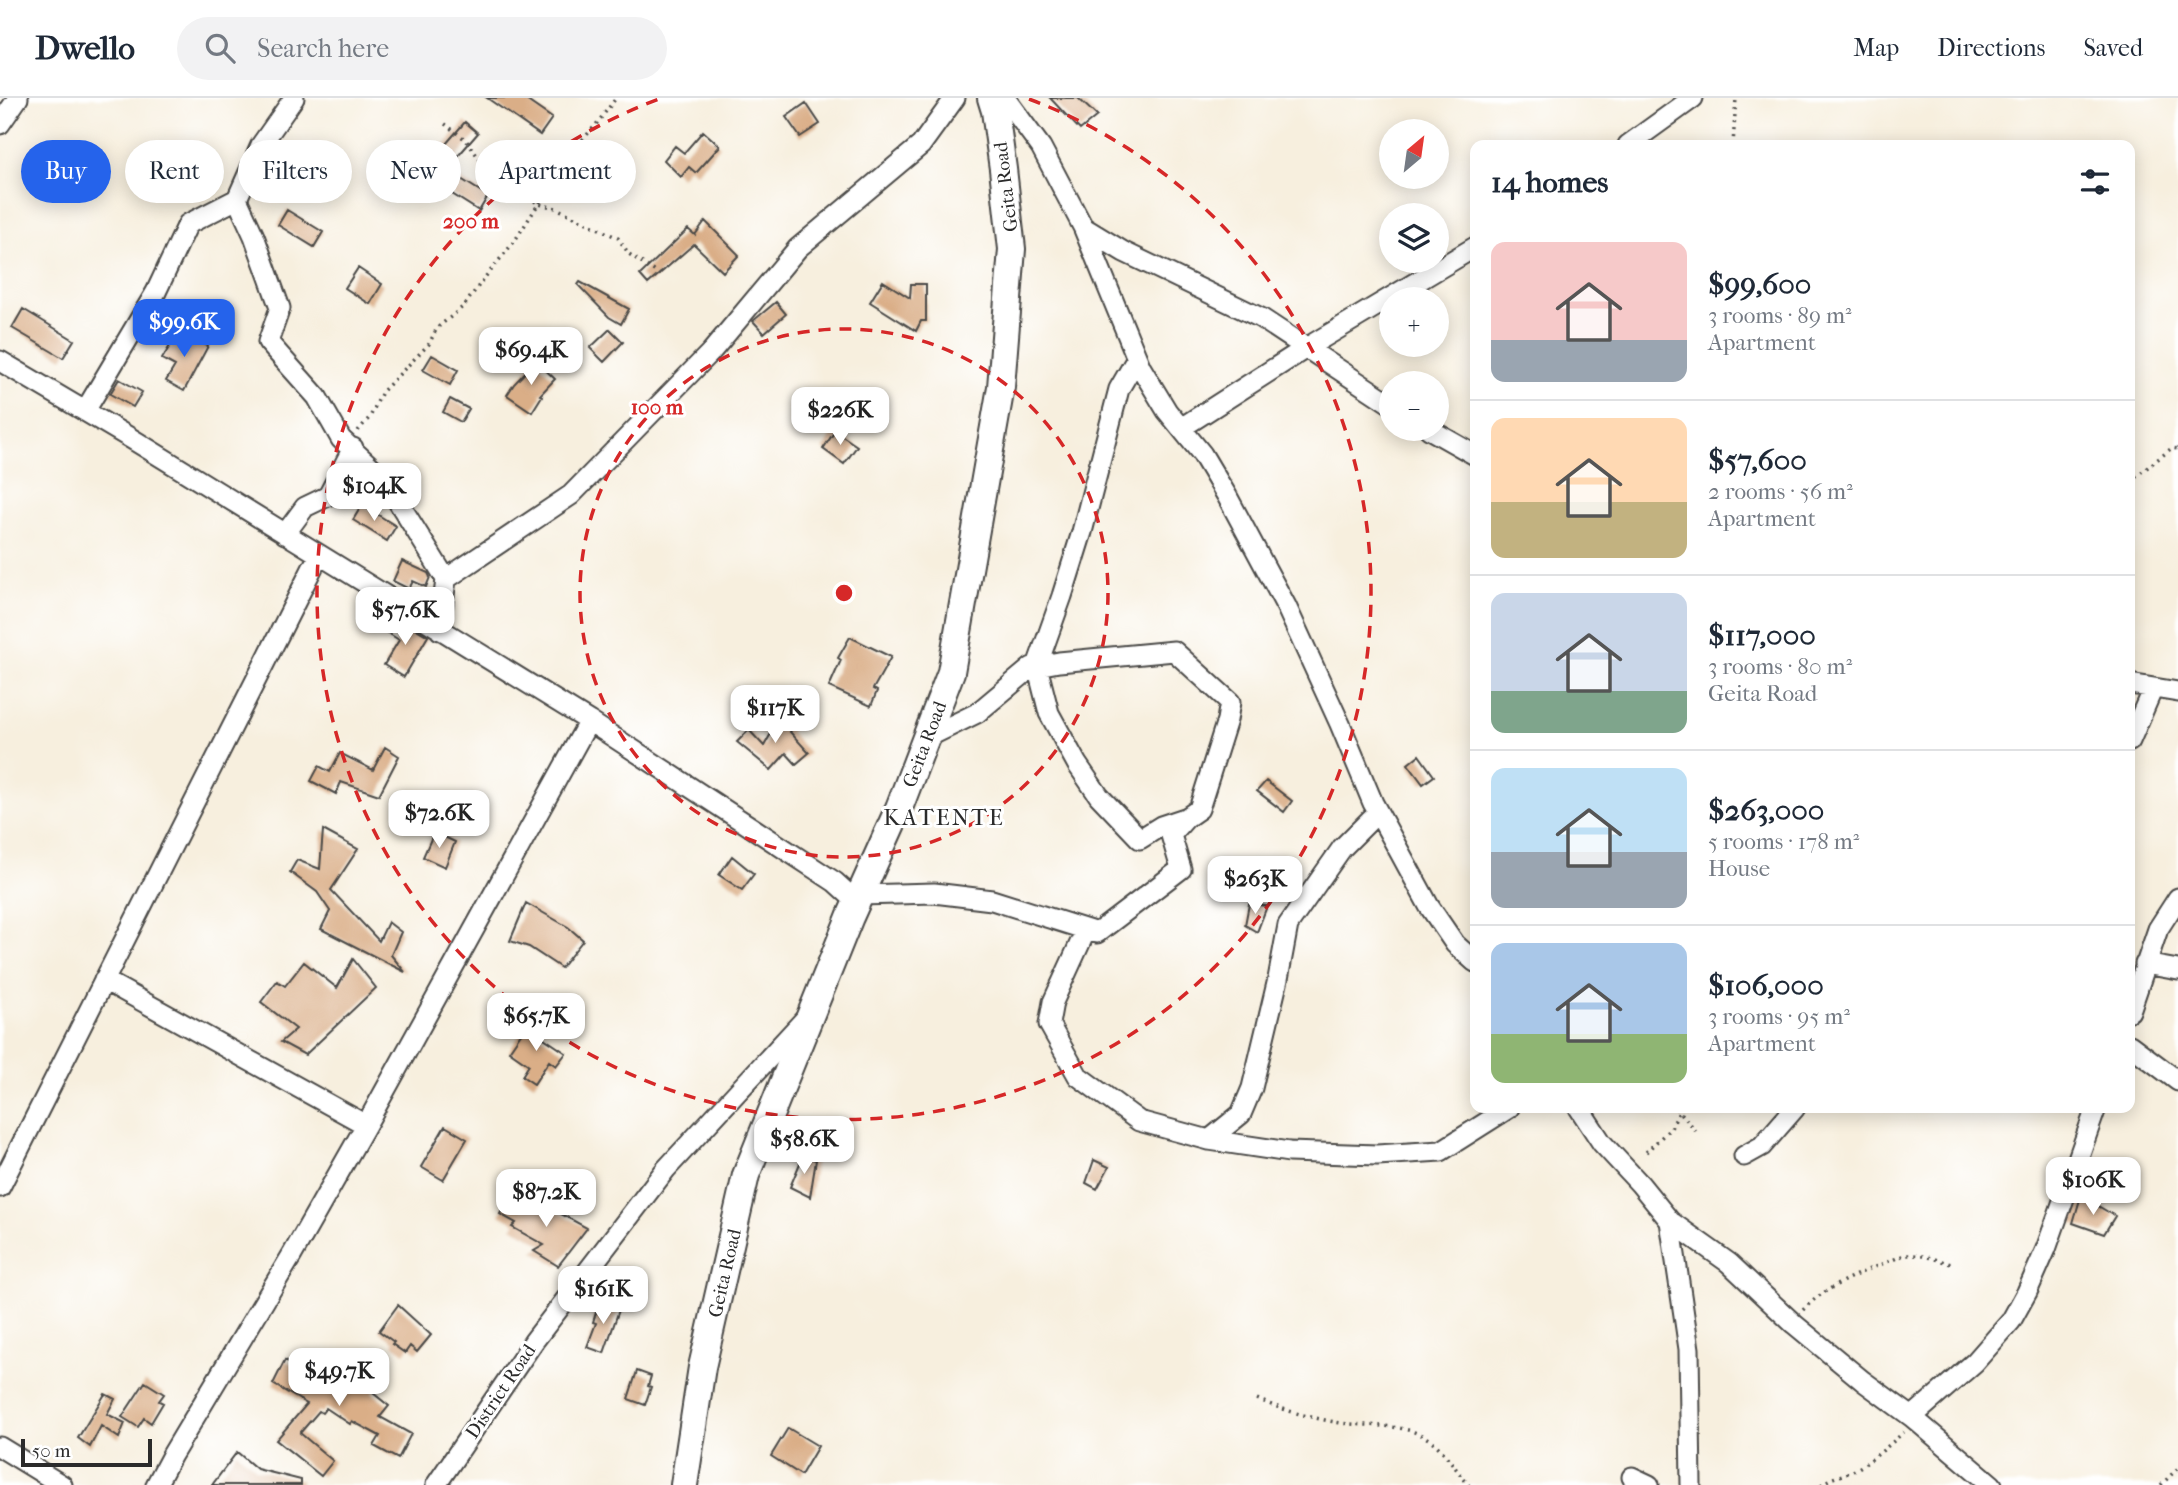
<!DOCTYPE html>
<html lang="en">
<head>
<meta charset="utf-8">
<style>
	:root { --surface:#fff; --page:#f2f2f3; --text:#1f2937; --muted:#747a83; --line:#e0e1e3; --accent:#2563eb }
	body { margin:0; font-family:"IM FELL French Canon",serif; background:var(--page); color:var(--text); height:100vh; display:flex; flex-direction:column; font-size:26px; white-space:nowrap }
	* { box-sizing:border-box; margin:0 }
	p { font-size:23px; color:var(--muted) }
	.icon { flex:none; width:38px; height:38px; fill:none; stroke:currentColor; stroke-width:2; stroke-linecap:round; stroke-linejoin:round }
	.map { position:relative; flex:1; overflow:hidden }
	.side { position:absolute; left:1470px; top:42px; width:665px; height:973px; display:flex; flex-direction:column; background:var(--surface); border-radius:14px; box-shadow:0 4px 18px #0003 }
	.side>* { flex:none }
	.top-card { position:absolute; left:21px; top:42px; width:665px; height:63px; display:flex; gap:14px }
	.needle { width:46px; rotate:29deg }
	.tools { position:absolute; left:1379px; top:21px; display:grid; gap:14px }
	.tools a { display:grid; place-items:center; width:70px; height:70px; border-radius:50%; background:var(--surface); box-shadow:0 4px 18px #0003; font-size:35px }
	.scale { position:absolute; left:21px; bottom:18px; width:131px; box-sizing:border-box; padding-left:7px; border:4px solid #2b2b2b; border-top:0; font-size:19px; line-height:24px; white-space:nowrap; color:#2b2b2b; -webkit-text-stroke:5px #fff; paint-order:stroke }
	.price { position:absolute; translate:-50% -60px; padding:0 16px; border-radius:14px; background:#fff; color:#222; font-size:23px; line-height:46px; filter:drop-shadow(0 2px 4px #0008) }
	.price::after { content:''; position:absolute; left:50%; top:42px; width:21px; height:16px; margin-left:-10px; background:inherit; clip-path:polygon(0 0,100% 0,50% 100%) }
	.price.selected { background:var(--accent); color:#fff }
	ul { padding:0; list-style:none }
	li { display:flex; align-items:center; gap:21px; height:175px; padding:0 21px }
	li+li { border-top:2px solid var(--line) }
	li span { display:grid; place-items:center; flex:none; width:196px; height:140px; border-radius:14px; color:#555 }
	li>.icon { margin-inline-start:auto }
	span .icon { width:84px; height:84px; fill:#fffc; stroke-width:1 }
	li b { font-size:30px }
	h2 { display:flex; justify-content:space-between; align-items:center; height:84px; padding:0 21px; font-size:30px }
	.pill { padding:0 24px; border-radius:32px; background:var(--surface); box-shadow:0 4px 18px #0003; font-size:24px; line-height:63px }
	.pill.selected { background:var(--accent); color:#fff }
	header { display:flex; align-items:center; gap:42px; box-sizing:border-box; height:98px; padding:0 35px; background:var(--surface); border-bottom:2px solid var(--line) }
	header strong { font-size:33px }
	nav { display:flex; gap:38px; margin-inline-start:auto; font-size:24px }
	.search { width:490px; height:63px; background:var(--page); display:flex; align-items:center; gap:18px; box-sizing:border-box; padding:0 24px; border-radius:38px; color:var(--muted); font-size:26px }
	.map>svg:first-child { display:block }
	.building { fill:#daae87 }
	.lines { fill:none; stroke-linecap:round; stroke-linejoin:round }
	.minor-casing { stroke:#4a4846; stroke-width:23 }
	.major-casing { stroke:#4a4846; stroke-width:30 }
	.path { stroke:#4a4846; stroke-width:3.5; stroke-dasharray:2 5; stroke-linecap:butt }
	.minor { stroke:#fff; stroke-width:19 }
	.major { stroke:#fff; stroke-width:26 }
	.ring { fill:none; stroke:#d62828; stroke-width:3.5; stroke-dasharray:12 9 }
	.labels { text-anchor:middle; stroke-width:6; stroke-linejoin:round; paint-order:stroke }
	.street-label { font-size:19px; fill:#2b2b2b; stroke:#fff }
	.quarter-label { font-size:23px; letter-spacing:2px; fill:#2b2b2b; stroke:#fff }
	.centre { fill:#d62828; stroke:#fff; stroke-width:3.5 }
	.ring-label { font-size:21px; text-anchor:middle; font-weight:bold; fill:#d62828; stroke:#fff; stroke-width:6; stroke-linejoin:round; paint-order:stroke }
</style>
</head>
<body>
<header>
<strong>Dwello</strong>
<div class="search"><svg class="icon" aria-label="search" viewBox="0 0 24 24"><circle cx="10" cy="10" r="6"/><path d="M15 15l6 6"/></svg>Search here</div>
<nav><a>Map</a><a>Directions</a><a>Saved</a></nav>
</header>
<div class="map">
<svg width="2178" height="1387" viewBox="0 0 2178 1387">
	<rect width="100%" height="100%" fill="#fff"/>
	<filter id="ink" filterUnits="userSpaceOnUse"><feTurbulence type="fractalNoise" baseFrequency=".0143" numOctaves="2"/><feDisplacementMap in="SourceGraphic" scale="14" xChannelSelector="R" yChannelSelector="G"/><feConvolveMatrix kernelMatrix="1 2 1 2 8 2 1 2 1" color-interpolation-filters="sRGB"/></filter>
	<filter id="wash" filterUnits="userSpaceOnUse"><feTurbulence type="fractalNoise" baseFrequency=".00686" numOctaves="4" result="noise"/><feDisplacementMap in="SourceGraphic" scale="28" xChannelSelector="R" yChannelSelector="G"/><feGaussianBlur stdDeviation="1.57" result="paint"/><feColorMatrix in="noise" values="0 0 0 0 0 0 0 0 0 0 0 0 0 0 0 0 0 1.4 0 .05"/><feComposite in="paint" operator="in"/></filter>
	<g filter="url(#wash)">
		<rect width="100%" height="100%" fill="#f7efde"/>
		<g id="blocks">
			<path class="building" d="M487,0H523L552,20L540,37Z
				M1050,0H1078L1097,18L1080,32Z
				M806,5L820,26L800,39L786,19Z
				M465,24L478,35L445,73L432,62Z
				M703,33L720,48L696,75L689,69L681,79L664,62L675,48L684,55Z
				M84,56L97,63L80,93L56,79L65,63L76,70Z
				M522,58L535,68L525,80L512,70Z
				M461,81L488,98L479,113L452,96Z
				M287,112L323,134L314,149L278,127Z
				M705,123L739,157L723,174L694,146L648,186L640,177L688,131L695,137Z
				M358,170L382,186L370,206L345,190Z
				M883,183L910,200L911,186H926V223H921L916,233L870,204Z
				M580,184L629,211L621,226L609,219L578,187Z
				M776,204L786,216L764,235L753,223Z
				M23,211L74,242L63,260L12,230Z
				M610,231L623,244L604,264L590,250Z
				M179,233L208,248L184,293L166,283L175,268L162,261Z
				M432,257L458,272L450,287L423,272Z
				M536,263L555,281L540,297L542,298L532,314L507,297L514,286Z
				M119,281L142,294L133,309L110,296Z
				M450,301L469,311L461,324L443,314Z
				M835,333L857,348L844,366L823,351Z
				M362,407L396,428L387,443L353,422Z
				M402,463L428,475L430,479L426,489L413,483L409,491L393,483Z
				M398,520L428,538L404,579L384,567L399,542L388,535Z
				M850,539L891,559L873,591L877,593L871,608L829,589L841,562L838,560Z
				M782,616L796,624L790,634L809,655L796,666L786,655L771,672L737,644L749,632L764,648Z
				M385,649L399,658L379,697L341,684L336,696L311,683L319,668L330,674L340,655L373,672Z
				M1419,657L1434,678L1423,686L1408,666Z
				M1266,683L1292,703L1284,714L1257,693Z
				M323,732L358,751L331,792L379,843L388,824L401,834L391,857L405,874L321,831L330,813L317,794L290,774L297,762L320,771Z
				M434,734L455,744L445,769L423,759Z
				M732,758L754,776L742,792L719,777Z
				M526,805L568,829L583,842L561,870L529,849L510,843Z
				M1249,806L1267,808L1257,834L1245,827Z
				M353,861L376,890L305,957L281,944L296,931L261,904L277,883L285,888L304,864L337,890Z
				M526,928L566,955L556,968L549,963L534,986L522,978L529,967L509,953Z
				M445,1028L467,1041L443,1082L421,1069Z
				M803,1058L816,1062L810,1099L790,1089Z
				M1094,1062L1109,1069L1097,1091L1086,1085Z
				M2081,1098L2115,1118L2104,1136L2073,1125Z
				M532,1100L587,1130L558,1168L534,1153L544,1147L512,1129L516,1125L500,1116L507,1103L524,1112Z
				M600,1202L620,1209L604,1255L587,1249L596,1225L593,1224Z
				M398,1207L431,1237L417,1254L410,1248L405,1255L392,1246L394,1244L379,1233Z
				M356,1253L387,1273L373,1295L389,1308L380,1319L411,1336L398,1361L374,1348L380,1338L352,1323L350,1326L326,1310L322,1315L319,1313L300,1335L333,1363L321,1378L276,1342L307,1306L273,1286L285,1262L332,1289Z
				M637,1273L651,1278L648,1288L651,1289L645,1307L628,1301Z
				M145,1284L164,1296L159,1303L163,1305L151,1325L144,1320L138,1329L122,1319Z
				M105,1296L115,1301L107,1316L125,1325L119,1340L101,1328L90,1349L78,1340Z
				M788,1330L818,1348L801,1377L771,1358Z
				M237,1354L257,1371L301,1382V1387H212Z"/>
		</g>
	</g>
	<g filter="url(#ink)">
		<use href="#blocks" fill-opacity="0" stroke="#4a4846" stroke-width="2"/>
		<g class="lines">
			<defs>
				<path id="minor" d="M294,0L261,47L237,101L254,138L280,210L268,244L317,299L341,341L384,381L446,481
					M1005,0L1041,49L1083,129L1141,270L1167,313L1202,356L1227,398L1286,508L1340,626L1373,705L1429,808L1455,846L1475,864
					M0,26L18,0
					M1628,47L1693,0
					M1083,129L1124,154L1261,220L1391,306
					M1137,260L1119,291L1082,434L1062,498L1037,568L1049,615L1077,666L1099,698L1140,741L1161,728L1185,720
					M0,263L132,341L589,623L835,784L857,804
					M85,313L156,194L188,126L237,101
					M1181,330L1306,250L1475,149
					M1429,331L1475,357
					M285,436L305,409L328,398L353,350
					M440,532L446,481L571,397L711,254L798,150L921,47L955,0
					M2130,586L2178,594
					M2130,643L2153,590
					M860,797L934,795L992,802L1097,835L1181,771L1171,737L1186,720L1199,711L1227,622L1230,604L1174,553L1059,564L1032,569L977,615L926,640
					M1086,832L1053,904L1049,926L1078,978L1139,1023L1209,1042L1289,1054L1377,1057L1441,1053L1509,1010
					M2145,866L2178,872
					M104,882L366,1027
					M2130,913L2158,831L2178,800
					M2130,947L2178,983
					M1579,1010L1602,1045L1640,1086L1670,1123L1729,1165L1794,1226L1863,1283L1912,1319L1992,1387
					M1209,1042L1241,1016L1252,990L1278,881L1288,827L1342,750L1378,714
					M1744,1058L1762,1048L1795,1010
					M0,1089L319,457
					M1670,1123L1689,1251L1691,1387
					M1912,1319L1975,1264L2011,1223L2027,1194L2046,1151L2096,1010
					M0,1349L62,1387
					M1632,1379L1649,1387
					M156,1387L172,1357L292,1157L366,1027L589,623
					M436,1387L534,1243L666,1071L804,922"/>
				<path id="major" d="M684,1387L702,1269L746,1077L850,819L899,710L951,574L1001,289L1012,151L1003,71L995,13L991,0"/>
			</defs>
			<use href="#minor" class="minor-casing"/>
			<use href="#major" class="major-casing"/>
			<path class="path" d="M445,26L466,42L481,63L504,84L539,106L556,110L618,140L629,156L663,179
				M1733,47L1736,0
				M358,333L370,319L382,294L429,246L437,230L464,208L482,183L514,144L550,88L560,66L595,28L616,0
				M2130,383L2172,350L2178,351
				M1677,1010L1696,1033
				M1646,1054L1671,1030L1681,1010
				M1803,1212C1825,1189 1857,1176 1887,1164C1894,1162 1901,1157 1908,1157C1922,1156 1938,1162 1951,1166
				M1257,1301C1282,1312 1308,1319 1335,1324C1367,1330 1402,1323 1430,1342C1444,1351 1457,1374 1469,1387
				M1821,1387C1831,1379 1842,1378 1853,1373C1872,1363 1888,1348 1904,1334
				M2161,1387L2178,1370"/>
			<use href="#minor" class="minor"/>
			<use href="#major" class="major"/>
		</g>
	</g>
	<g class="ring">
		<circle cx="844" cy="495" r="264"/>
		<path d="M1029 1A527 527 0 1 1 659 1"/>
	</g>
	<g class="labels">
		<g class="street-label">
			<text transform="translate(1005 89) rotate(-97)" y="7">Geita Road</text>
			<text transform="translate(924 646) rotate(-69)" y="7">Geita Road</text>
			<text transform="translate(724 1175) rotate(-77)" y="7">Geita Road</text>
			<text transform="translate(500 1293) rotate(-56)" y="7">District Road</text>
		</g>
		<g class="quarter-label">
			<text x="944" y="727">KATENTE</text>
		</g>
	</g>
	<circle cx="844" cy="495" r="10" class="centre"/>
	<g class="ring-label">
		<text x="471" y="130">200 m</text>
		<text x="657" y="316">100 m</text>
	</g>
</svg>
<div class="tools">
<a><svg class="needle" viewBox="-14 -14 28 28"><path d="M0-13l5 13h-10z" fill="#e53935"/><path d="M0 13l5-13h-10z" fill="#747a83"/></svg></a>
<a><svg class="icon" aria-label="layers" viewBox="0 0 24 24"><path d="M12 4l9 5-9 5-9-5zM3 14l9 5 9-5"/></svg></a>
<a>+</a>
<a>−</a>
</div>
<div class="scale">50 m</div>
<b class="price selected" style="left:184px;top:261px">$99.6K</b>
<b class="price" style="left:531px;top:289px">$69.4K</b>
<b class="price" style="left:840px;top:349px">$226K</b>
<b class="price" style="left:374px;top:425px">$104K</b>
<b class="price" style="left:405px;top:549px">$57.6K</b>
<b class="price" style="left:775px;top:647px">$117K</b>
<b class="price" style="left:439px;top:752px">$72.6K</b>
<b class="price" style="left:1255px;top:818px">$263K</b>
<b class="price" style="left:536px;top:955px">$65.7K</b>
<b class="price" style="left:804px;top:1078px">$58.6K</b>
<b class="price" style="left:2093px;top:1119px">$106K</b>
<b class="price" style="left:546px;top:1131px">$87.2K</b>
<b class="price" style="left:603px;top:1228px">$161K</b>
<b class="price" style="left:339px;top:1310px">$49.7K</b>
<div class="top-card">
<a class="pill selected">Buy</a>
<a class="pill">Rent</a>
<a class="pill">Filters</a>
<a class="pill">New</a>
<a class="pill">Apartment</a>
</div>
<section class="side">
<h2>14 homes<svg class="icon" aria-label="filters" viewBox="0 0 24 24"><path d="M4 7h16M4 17h16"/><circle cx="9" cy="7" r="2"/><circle cx="15" cy="17" r="2"/></svg></h2>
<ul>
<li><span style="background:linear-gradient(#f6c9c9 70%,#9aa5b1 0)"><svg class="icon" aria-label="home" viewBox="0 0 24 24"><path d="M3 11l9-7 9 7M6 9v11h12V9"/></svg></span><div><b>$99,600</b><p>3 rooms · 89 m²</p><p>Apartment</p></div></li>
<li><span style="background:linear-gradient(#ffd9b3 60%,#c2b280 0)"><svg class="icon" aria-label="home" viewBox="0 0 24 24"><path d="M3 11l9-7 9 7M6 9v11h12V9"/></svg></span><div><b>$57,600</b><p>2 rooms · 56 m²</p><p>Apartment</p></div></li>
<li><span style="background:linear-gradient(#c9d6e8 70%,#7fa58c 0)"><svg class="icon" aria-label="home" viewBox="0 0 24 24"><path d="M3 11l9-7 9 7M6 9v11h12V9"/></svg></span><div><b>$117,000</b><p>3 rooms · 80 m²</p><p>Geita Road</p></div></li>
<li><span style="background:linear-gradient(#bfe0f5 60%,#9aa5b1 0)"><svg class="icon" aria-label="home" viewBox="0 0 24 24"><path d="M3 11l9-7 9 7M6 9v11h12V9"/></svg></span><div><b>$263,000</b><p>5 rooms · 178 m²</p><p>House</p></div></li>
<li><span style="background:linear-gradient(#a9c7e8 65%,#8fb573 0)"><svg class="icon" aria-label="home" viewBox="0 0 24 24"><path d="M3 11l9-7 9 7M6 9v11h12V9"/></svg></span><div><b>$106,000</b><p>3 rooms · 95 m²</p><p>Apartment</p></div></li>
</ul>
</section>
</div>
</body>
</html>
